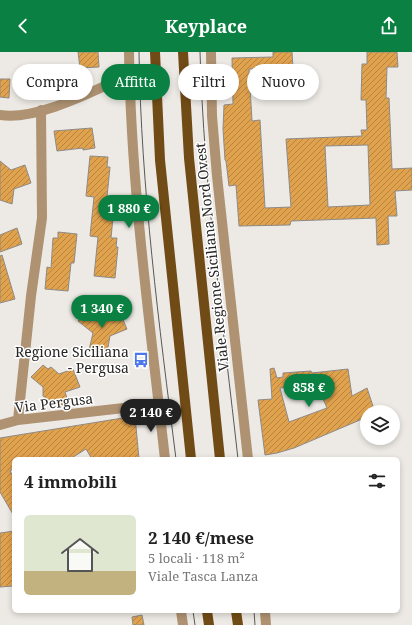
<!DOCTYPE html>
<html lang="it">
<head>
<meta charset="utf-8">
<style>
	:root { --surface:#fff; --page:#f2f2f2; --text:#222; --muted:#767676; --line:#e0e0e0; --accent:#0b8043 }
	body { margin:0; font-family:"Noto Serif",serif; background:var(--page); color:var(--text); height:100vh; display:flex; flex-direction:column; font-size:15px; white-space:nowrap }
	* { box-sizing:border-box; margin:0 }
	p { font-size:13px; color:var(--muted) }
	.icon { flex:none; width:22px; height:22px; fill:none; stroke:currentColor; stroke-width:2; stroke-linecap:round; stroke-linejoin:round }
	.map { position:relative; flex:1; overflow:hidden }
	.panel { position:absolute; left:12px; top:405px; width:388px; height:156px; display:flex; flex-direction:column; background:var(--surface); border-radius:6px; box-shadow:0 2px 6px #0003 }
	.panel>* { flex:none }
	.guide { position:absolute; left:12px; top:12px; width:388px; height:36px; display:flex; gap:8px }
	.buttons { position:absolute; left:360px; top:353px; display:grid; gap:8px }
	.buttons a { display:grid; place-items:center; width:40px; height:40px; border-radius:50%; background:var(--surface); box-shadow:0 2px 6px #0003; font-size:20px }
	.price { position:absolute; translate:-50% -34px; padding:0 9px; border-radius:14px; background:var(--accent); color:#fff; font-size:13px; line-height:26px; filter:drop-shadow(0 1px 2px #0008) }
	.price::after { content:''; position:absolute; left:50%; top:24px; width:12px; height:9px; margin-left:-6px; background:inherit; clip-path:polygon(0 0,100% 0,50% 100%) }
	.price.selected { background:#222; color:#fff }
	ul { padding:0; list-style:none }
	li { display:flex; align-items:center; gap:12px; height:100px; padding:0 12px }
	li+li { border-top:1px solid var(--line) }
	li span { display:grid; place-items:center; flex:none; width:112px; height:80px; border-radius:6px; color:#555 }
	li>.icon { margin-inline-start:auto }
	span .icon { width:48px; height:48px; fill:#fffc; stroke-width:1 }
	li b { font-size:17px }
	h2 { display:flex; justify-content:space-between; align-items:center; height:48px; padding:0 12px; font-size:17px }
	.pill { padding:0 14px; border-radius:18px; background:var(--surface); box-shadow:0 2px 6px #0003; font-size:14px; line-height:36px }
	.pill.selected { background:var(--accent); color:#fff }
	header { display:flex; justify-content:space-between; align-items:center; height:52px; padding:0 12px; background:var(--accent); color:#fff; font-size:18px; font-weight:700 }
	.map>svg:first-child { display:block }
	.building { fill:url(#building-hatch); stroke:#8d8a86; fill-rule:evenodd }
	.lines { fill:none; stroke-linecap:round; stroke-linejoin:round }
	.minor { stroke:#ae9272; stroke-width:10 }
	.major { stroke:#714b15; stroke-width:10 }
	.tram { stroke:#595855; stroke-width:1 }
	.labels { text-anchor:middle; stroke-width:3; stroke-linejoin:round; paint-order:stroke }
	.street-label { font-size:14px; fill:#272624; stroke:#fff }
	.poi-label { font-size:14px; fill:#272624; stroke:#fff; text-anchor:end }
</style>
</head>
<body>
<header><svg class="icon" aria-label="back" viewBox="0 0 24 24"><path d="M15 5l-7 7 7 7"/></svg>Keyplace<svg class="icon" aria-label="share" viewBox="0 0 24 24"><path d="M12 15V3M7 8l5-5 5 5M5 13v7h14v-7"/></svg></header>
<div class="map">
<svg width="412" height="573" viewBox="0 0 412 573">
	<defs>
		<pattern id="building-hatch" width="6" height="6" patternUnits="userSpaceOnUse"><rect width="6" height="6" fill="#e1a24e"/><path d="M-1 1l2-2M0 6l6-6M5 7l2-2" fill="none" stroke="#b68441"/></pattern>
	</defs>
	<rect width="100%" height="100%" fill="#edeae5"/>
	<path class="building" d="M78,0H98L99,15L80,16Z
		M273,0H292L293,16L249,17L252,69L260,68L265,156L291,155L286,87L362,84L361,78H367L366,48H361L362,12H367V0H397L398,15H387L386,46H389L392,117L412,116V138L395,139L397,164H388L389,192L377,193L376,166L291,169L290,173L239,174L236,133L229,134L226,109L225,108L223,77L224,53L233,52L232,6L273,5ZM368,93L370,153L328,155L325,94Z
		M0,27H10L9,46L0,45Z
		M92,76L95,96L83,98V96L57,99L54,79Z
		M90,104L108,105L107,115H110L107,145L112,146L111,154L114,155L111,186H117L116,195H118L115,226L94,224L98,185L90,184L94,145L86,144Z
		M0,109L11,118L25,113L31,131L14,137L12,152L0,148Z
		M17,176L22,192L0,200V183Z
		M58,180L77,182L74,211H71L68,239L45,237L47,215L51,216L53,186H58Z
		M2,203L15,247L0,251V204Z
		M89,256L104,268L120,261L127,277L110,284L107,301L89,298L93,281L78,269Z
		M43,313L48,317L51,315L59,322L73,317L80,335L65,340L69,352L56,354L44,351L45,345L43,344V335L31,325Z
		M274,316L277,326L283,325V321L311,319L312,321L348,317L352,344L367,336L375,360H367V365L294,396L277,401L265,403L258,348L272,347L270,317ZM317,333L327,356L289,370L280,336Z
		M135,364L139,407H92L86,397L70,407H14V416L10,419L14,426V464L0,440V386Z
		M14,479V534L0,535V481Z
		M142,563L144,573H133L132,565Z"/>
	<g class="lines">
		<path class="minor" d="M129,0C131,136 150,272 165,407
			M211,0L212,64L217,124L248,407
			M0,63C37,69 95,38 129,23
			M18,368L31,244L42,166L41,58
			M0,373L18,368L159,352
			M181,559L183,573
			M265,559L266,573"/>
		<path class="major" d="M155,0L160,108L191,407
			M183,0L189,106L220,407
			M207,559L209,573
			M236,559L238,573"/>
		<path class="tram" d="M139,0C141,136 159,272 176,407
			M200,0C204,136 223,272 238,407
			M193,559L195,573
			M254,559L255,573"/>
	</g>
	<defs>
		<symbol id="bus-bare" viewBox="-9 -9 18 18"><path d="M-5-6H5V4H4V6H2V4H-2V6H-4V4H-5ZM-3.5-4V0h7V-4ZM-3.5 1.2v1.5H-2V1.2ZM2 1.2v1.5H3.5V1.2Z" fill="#4b77ea" stroke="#fff" stroke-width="2.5" paint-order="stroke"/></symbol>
	</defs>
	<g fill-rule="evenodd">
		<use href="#bus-bare" x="130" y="297" width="22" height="22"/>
	</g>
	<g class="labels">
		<g class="street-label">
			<text transform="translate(212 205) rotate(-96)" y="5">Viale Regione Siciliana Nord Ovest</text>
			<text transform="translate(54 351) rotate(-7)" y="5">Via Pergusa</text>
		</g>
		<g class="poi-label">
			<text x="129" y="305">Regione Siciliana<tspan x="129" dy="16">- Pergusa</tspan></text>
		</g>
	</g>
</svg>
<div class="buttons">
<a><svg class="icon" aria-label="layers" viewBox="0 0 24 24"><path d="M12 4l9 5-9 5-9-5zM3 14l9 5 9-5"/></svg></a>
</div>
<b class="price" style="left:129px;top:177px">1 880 €</b>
<b class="price" style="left:102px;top:277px">1 340 €</b>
<b class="price" style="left:309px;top:356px">858 €</b>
<b class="price selected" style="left:151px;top:381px">2 140 €</b>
<div class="guide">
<a class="pill">Compra</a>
<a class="pill selected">Affitta</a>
<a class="pill">Filtri</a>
<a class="pill">Nuovo</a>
</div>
<section class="panel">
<h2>4 immobili<svg class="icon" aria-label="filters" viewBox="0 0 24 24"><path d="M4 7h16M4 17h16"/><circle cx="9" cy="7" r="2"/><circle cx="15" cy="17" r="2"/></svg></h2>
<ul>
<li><span style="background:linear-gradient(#dfe7d0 70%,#c2b280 0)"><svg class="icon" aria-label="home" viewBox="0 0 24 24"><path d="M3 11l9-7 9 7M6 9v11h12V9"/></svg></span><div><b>2 140 €/mese</b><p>5 locali · 118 m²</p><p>Viale Tasca Lanza</p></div></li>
</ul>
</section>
</div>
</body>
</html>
